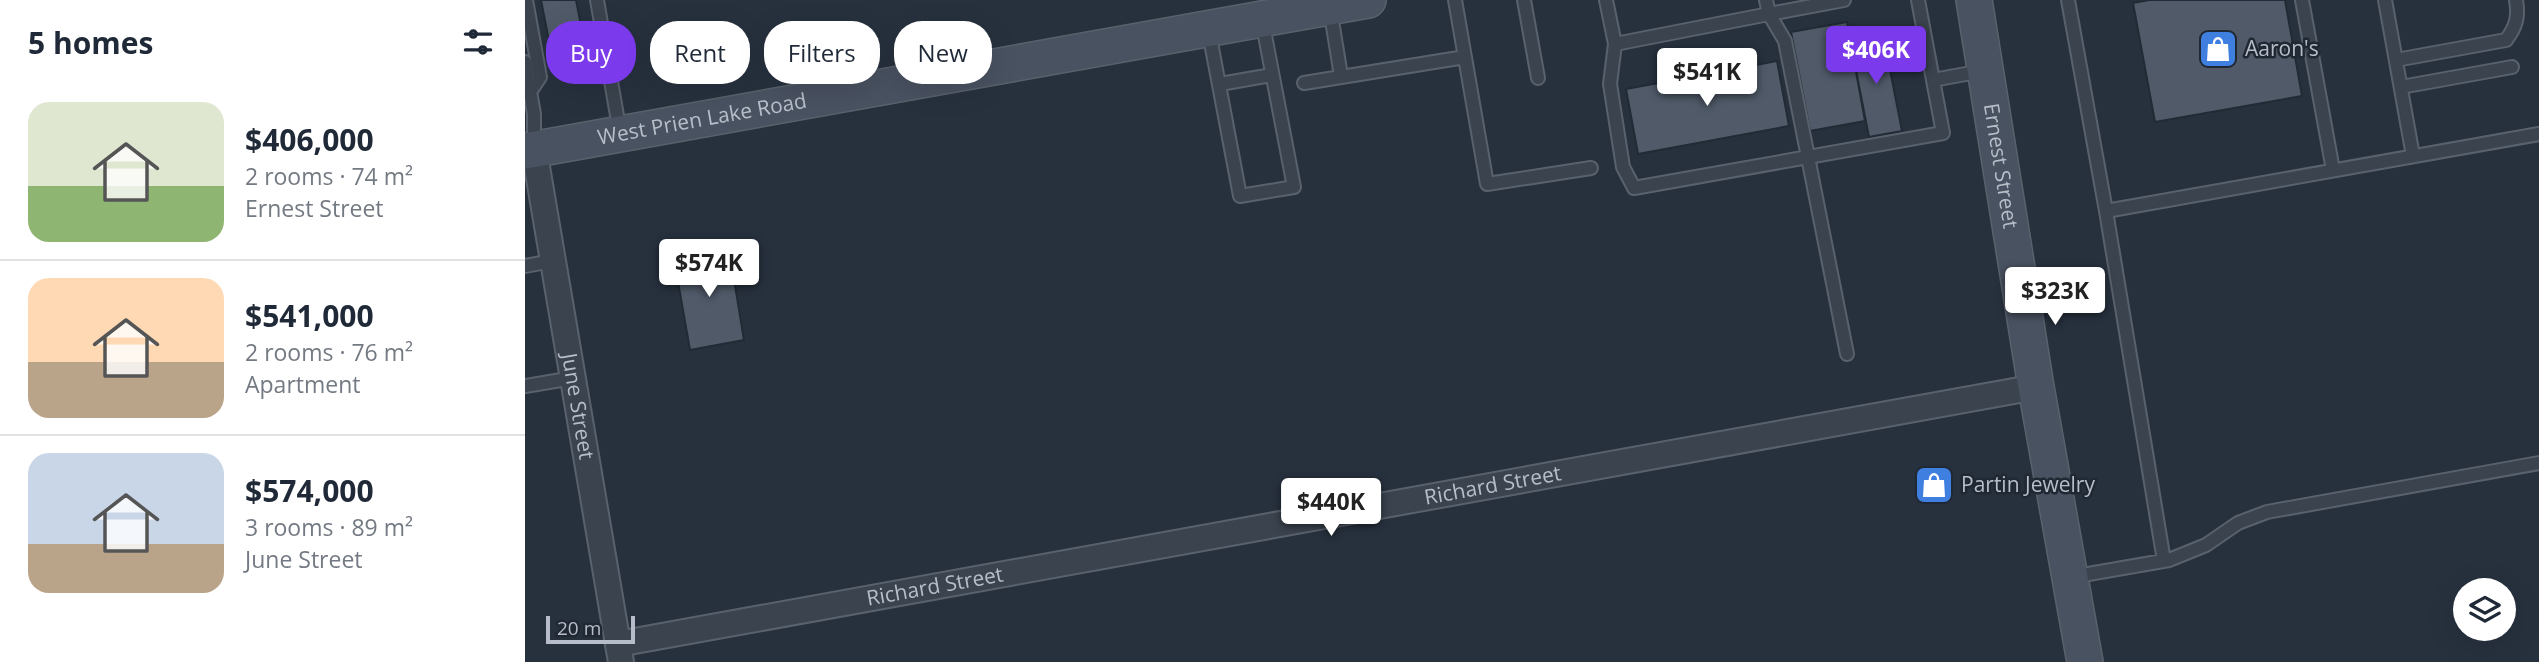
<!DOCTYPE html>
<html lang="en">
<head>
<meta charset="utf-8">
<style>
	:root { --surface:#fff; --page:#f6f6f7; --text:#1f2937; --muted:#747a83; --line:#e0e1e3; --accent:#7c3aed }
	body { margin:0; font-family:"Open Sans",sans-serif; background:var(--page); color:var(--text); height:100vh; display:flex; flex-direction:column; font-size:26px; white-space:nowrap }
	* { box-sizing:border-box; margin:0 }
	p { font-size:23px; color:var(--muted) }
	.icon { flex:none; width:38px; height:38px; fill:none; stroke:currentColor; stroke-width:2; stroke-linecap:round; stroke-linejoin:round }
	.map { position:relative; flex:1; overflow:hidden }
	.side { display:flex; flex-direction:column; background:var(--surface); width:525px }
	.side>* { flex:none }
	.hud { position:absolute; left:21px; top:21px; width:665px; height:63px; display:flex; gap:14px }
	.fabs { position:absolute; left:1928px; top:578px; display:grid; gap:14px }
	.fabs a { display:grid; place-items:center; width:63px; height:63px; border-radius:50%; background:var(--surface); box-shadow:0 7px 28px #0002; font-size:35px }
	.scale { position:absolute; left:21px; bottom:18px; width:89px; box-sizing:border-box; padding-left:7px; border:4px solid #b7bec9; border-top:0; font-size:19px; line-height:24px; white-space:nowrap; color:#b7bec9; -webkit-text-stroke:5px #202833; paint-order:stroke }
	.price { position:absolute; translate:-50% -60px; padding:0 16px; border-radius:7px; background:#fff; color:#222; font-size:23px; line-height:46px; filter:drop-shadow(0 2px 4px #0008) }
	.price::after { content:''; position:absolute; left:50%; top:42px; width:21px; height:16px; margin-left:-10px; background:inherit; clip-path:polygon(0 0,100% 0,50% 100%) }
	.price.selected { background:var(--accent); color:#fff }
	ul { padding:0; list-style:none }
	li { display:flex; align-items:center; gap:21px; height:175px; padding:0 28px }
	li+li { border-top:2px solid var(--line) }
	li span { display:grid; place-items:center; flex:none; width:196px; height:140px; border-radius:21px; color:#555 }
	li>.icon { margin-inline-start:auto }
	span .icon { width:84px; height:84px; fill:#fffc; stroke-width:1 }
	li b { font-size:30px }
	h2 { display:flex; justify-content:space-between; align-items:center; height:84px; padding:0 28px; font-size:30px }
	.tag { padding:0 24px; border-radius:28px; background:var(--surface); box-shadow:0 7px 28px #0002; font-size:24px; line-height:63px }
	.tag.selected { background:var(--accent); color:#fff }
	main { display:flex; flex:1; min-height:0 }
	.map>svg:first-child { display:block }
	.building { fill:#505a69; stroke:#222a35; stroke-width:2 }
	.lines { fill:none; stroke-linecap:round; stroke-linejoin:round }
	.lane-casing { stroke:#59616c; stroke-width:16 }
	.street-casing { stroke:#59616c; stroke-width:28 }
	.secondary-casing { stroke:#59616c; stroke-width:38 }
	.lane { stroke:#3b434e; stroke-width:12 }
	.street { stroke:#3b434e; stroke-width:24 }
	.secondary { stroke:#495261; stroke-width:35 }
	.labels { text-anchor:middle; stroke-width:5; stroke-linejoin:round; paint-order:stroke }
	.poi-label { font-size:21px; fill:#b7bec9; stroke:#202833; text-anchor:start }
	.street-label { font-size:21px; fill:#b7bec9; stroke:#202833 }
</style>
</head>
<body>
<main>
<section class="side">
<h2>5 homes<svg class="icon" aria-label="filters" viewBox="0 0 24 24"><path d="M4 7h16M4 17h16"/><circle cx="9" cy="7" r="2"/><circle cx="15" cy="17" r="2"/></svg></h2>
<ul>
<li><span style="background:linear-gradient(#dfe7d0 60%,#8fb573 0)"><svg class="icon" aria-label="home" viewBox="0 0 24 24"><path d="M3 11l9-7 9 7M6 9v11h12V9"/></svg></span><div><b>$406,000</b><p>2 rooms · 74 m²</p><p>Ernest Street</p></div></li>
<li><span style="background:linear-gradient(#ffd9b3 60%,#b9a48a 0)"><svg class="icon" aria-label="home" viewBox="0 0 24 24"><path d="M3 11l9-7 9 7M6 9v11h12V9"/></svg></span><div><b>$541,000</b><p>2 rooms · 76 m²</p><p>Apartment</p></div></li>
<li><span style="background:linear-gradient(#c9d6e8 65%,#b9a48a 0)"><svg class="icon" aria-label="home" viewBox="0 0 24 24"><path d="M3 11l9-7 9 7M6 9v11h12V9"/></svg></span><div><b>$574,000</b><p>3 rooms · 89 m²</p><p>June Street</p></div></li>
</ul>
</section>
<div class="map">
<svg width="2014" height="662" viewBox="0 0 2014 662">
	<rect width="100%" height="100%" fill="#27313e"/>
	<path class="building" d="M16,0H51L64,66L30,72Z
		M1624,0H1760L1777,96L1630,122L1608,3Z
		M1322,22L1340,121L1285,131L1266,32Z
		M1358,34L1377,131L1344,137L1325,40Z
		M1252,61L1264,126L1113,154L1101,89Z
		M204,249L219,340L165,350L149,259Z"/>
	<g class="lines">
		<defs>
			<path id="lane" d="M1,0L15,77L5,92
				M72,0L95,133
				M930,0L962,184L1066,168
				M999,0L1013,78
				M1081,0L1090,44L1244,14L1260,41L1322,354
				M1241,0L1244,14L1319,0
				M1393,0L1408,80L1457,71
				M1543,0L1581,211
				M1777,0L1808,170
				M1860,0L1888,156
				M805,8L816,76
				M684,32L715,196L769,187L737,20
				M1090,44L1085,84L1098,167L1109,188L1418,133L1408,80
				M1871,60L1981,40C1991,27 1994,17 1991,0
				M0,62L9,114V148
				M779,83L940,57
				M695,84L747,75
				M1876,87L1987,67
				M0,266L27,261
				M0,386L48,378
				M1639,561L1581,211L2014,134
				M1546,577L1644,560L1681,545L1713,523L1742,512L2014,463"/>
			<g id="street">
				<path id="s1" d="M9,149L96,662"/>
				<path id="s2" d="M93,644L1511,387"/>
			</g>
			<g id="secondary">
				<path id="s3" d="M1449,0L1511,387L1560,662"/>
				<path id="s4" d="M0,151L843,0"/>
			</g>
		</defs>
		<use href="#lane" class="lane-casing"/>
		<use href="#street" class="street-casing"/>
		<use href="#secondary" class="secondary-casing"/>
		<use href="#lane" class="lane"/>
		<use href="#street" class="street"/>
		<use href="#secondary" class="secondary"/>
	</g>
	<defs>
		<symbol id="shop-square" viewBox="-11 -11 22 22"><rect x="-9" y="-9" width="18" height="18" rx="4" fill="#3f7fe0" stroke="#202833"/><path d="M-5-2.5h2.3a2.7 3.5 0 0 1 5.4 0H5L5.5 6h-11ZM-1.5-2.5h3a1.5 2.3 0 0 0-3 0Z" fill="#fff"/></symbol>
	</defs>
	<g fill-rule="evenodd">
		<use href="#shop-square" x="1671" y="27" width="44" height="44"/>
		<use href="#shop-square" x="1387" y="463" width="44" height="44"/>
	</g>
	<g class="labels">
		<g class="poi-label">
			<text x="1720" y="56">Aaron's</text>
			<text x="1436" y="492">Partin Jewelry</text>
		</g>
		<g class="street-label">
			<text dy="7" stroke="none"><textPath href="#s4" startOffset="180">West Prien Lake Road</textPath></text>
			<text dy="7" stroke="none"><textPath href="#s3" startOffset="168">Ernest Street</textPath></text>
			<text dy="7" stroke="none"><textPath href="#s1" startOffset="261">June Street</textPath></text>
			<text dy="7" stroke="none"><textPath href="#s2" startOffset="889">Richard Street</textPath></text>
			<text dy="7" stroke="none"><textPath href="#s2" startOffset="322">Richard Street</textPath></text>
		</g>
	</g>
</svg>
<div class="fabs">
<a><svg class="icon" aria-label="layers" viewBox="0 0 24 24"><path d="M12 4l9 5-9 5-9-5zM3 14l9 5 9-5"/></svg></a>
</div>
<div class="scale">20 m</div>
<b class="price selected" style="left:1351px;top:86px">$406K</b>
<b class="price" style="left:1182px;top:108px">$541K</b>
<b class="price" style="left:184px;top:299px">$574K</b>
<b class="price" style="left:1530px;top:327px">$323K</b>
<b class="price" style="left:806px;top:538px">$440K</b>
<div class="hud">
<a class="tag selected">Buy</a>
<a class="tag">Rent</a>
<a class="tag">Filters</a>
<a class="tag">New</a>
</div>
</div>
</main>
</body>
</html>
